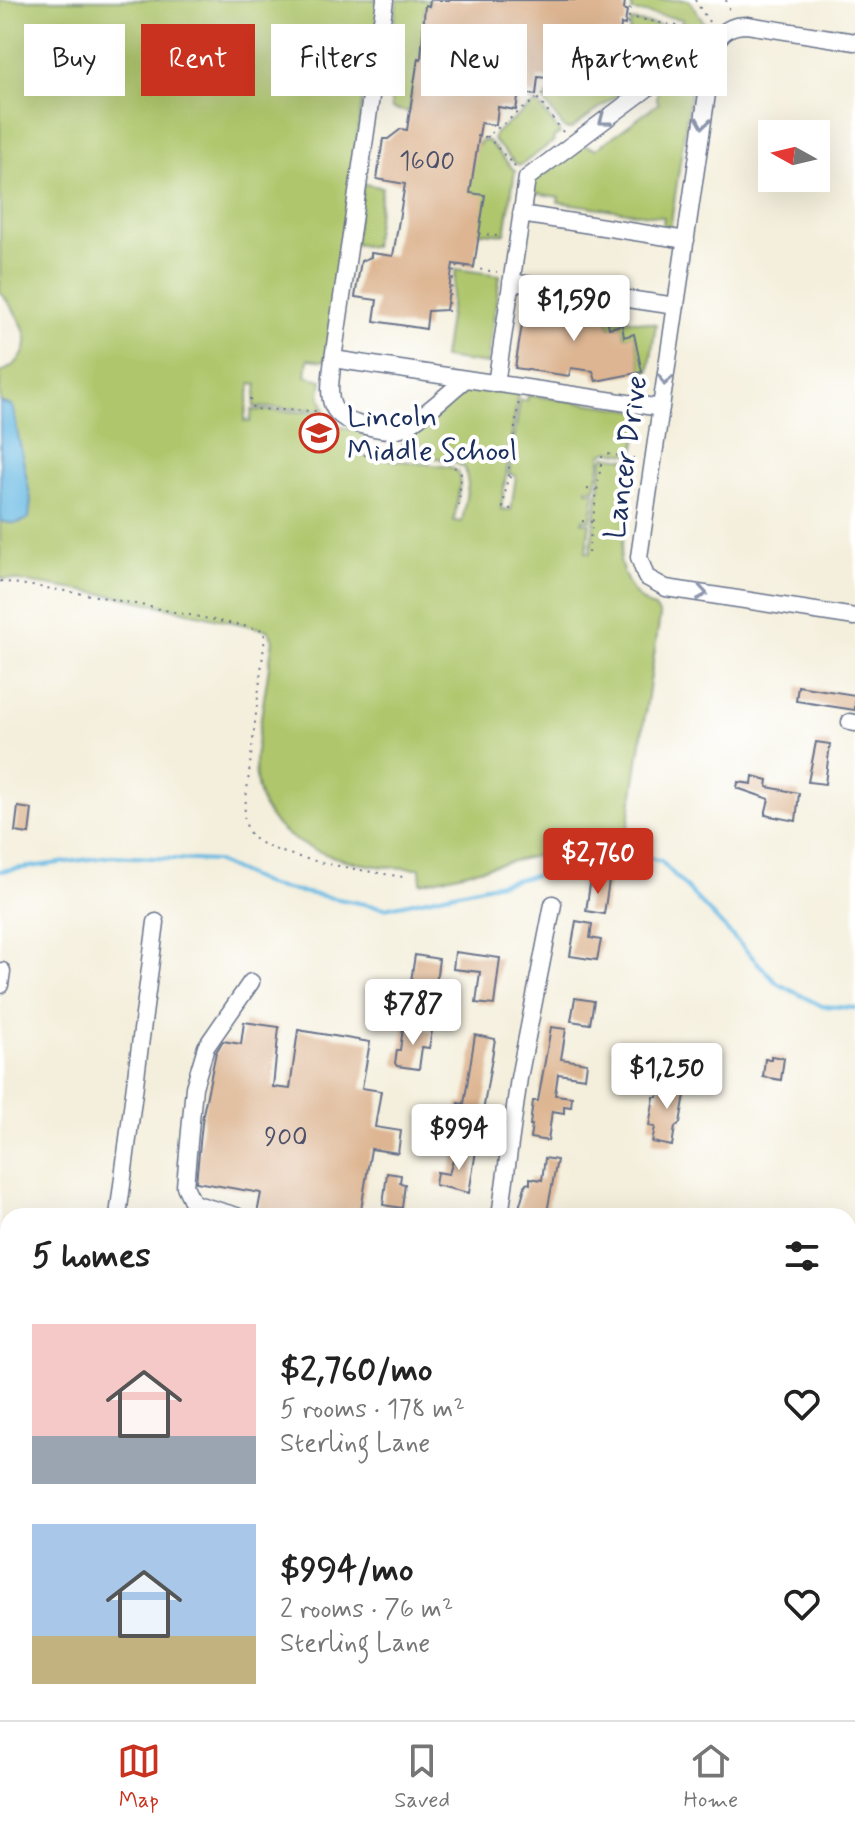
<!DOCTYPE html>
<html lang="en">
<head>
<meta charset="utf-8">
<style>
	:root { --surface:#fff; --page:#f2f2f2; --text:#222; --muted:#767676; --line:#e0e0e0; --accent:#c8321e }
	body { margin:0; font-family:Mynerve,sans-serif; background:var(--page); color:var(--text); height:100vh; display:flex; flex-direction:column; font-size:30px; white-space:nowrap }
	* { box-sizing:border-box; margin:0 }
	p { font-size:26px; color:var(--muted) }
	.icon { flex:none; width:44px; height:44px; fill:none; stroke:currentColor; stroke-width:2; stroke-linecap:round; stroke-linejoin:round }
	.map { position:relative; flex:1; overflow:hidden }
	.sheet { position:absolute; left:0px; top:1208px; width:856px; height:512px; display:flex; flex-direction:column; background:var(--surface); border-radius:24px 24px 0 0; box-shadow:0 8px 32px #0002 }
	.sheet>* { flex:none }
	.banner { position:absolute; left:24px; top:24px; width:808px; height:72px; display:flex; gap:16px }
	.needle { width:52px; rotate:278deg }
	.controls { position:absolute; left:758px; top:120px; display:grid; gap:16px }
	.controls a { display:grid; place-items:center; width:72px; height:72px; border-radius:0px; background:var(--surface); box-shadow:0 8px 32px #0002; font-size:40px }
	.price { position:absolute; translate:-50% -68px; padding:0 18px; border-radius:8px; background:#fff; color:#222; font-size:26px; line-height:52px; filter:drop-shadow(0 2px 4px #0008) }
	.price::after { content:''; position:absolute; left:50%; top:48px; width:24px; height:18px; margin-left:-12px; background:inherit; clip-path:polygon(0 0,100% 0,50% 100%) }
	.price.on { background:var(--accent); color:#fff }
	ul { padding:0; list-style:none }
	li { display:flex; align-items:center; gap:24px; height:200px; padding:0 32px }
	li span { display:grid; place-items:center; flex:none; width:224px; height:160px; border-radius:0px; color:#555 }
	li>.icon { margin-inline-start:auto }
	span .icon { width:96px; height:96px; fill:#fffc; stroke-width:1 }
	li b { font-size:34px }
	h2 { display:flex; justify-content:space-between; align-items:center; height:96px; padding:0 32px; font-size:34px }
	.pill { padding:0 28px; border-radius:0px; background:var(--surface); box-shadow:0 8px 32px #0002; font-size:28px; line-height:72px }
	.pill.on { background:var(--accent); color:#fff }
	.tabs { display:flex; justify-content:space-around; align-items:center; height:112px; border-top:2px solid var(--line); background:var(--surface); font-size:22px; color:var(--muted) }
	.tabs a { display:grid; justify-items:center; gap:4px }
	.tabs .on { color:var(--accent) }
	.map>svg:first-child { display:block }
	.green { fill:#afc66c; stroke:#657a65; stroke-width:2 }
	.water { fill:#67b9e2; stroke:#4174a0; stroke-width:2 }
	.lines { fill:none; stroke-linecap:round; stroke-linejoin:round }
	.stream { stroke:#67b9e2; stroke-width:4 }
	.building { fill:#ddb592 }
	.minor-casing { stroke:#67728a; stroke-width:19 }
	.major-casing { stroke:#67728a; stroke-width:23 }
	.path { stroke:#67728a; stroke-width:2; stroke-dasharray:2 6; stroke-linecap:butt }
	.minor { stroke:#fff; stroke-width:16 }
	.major { stroke:#fabe6d; stroke-width:20 }
	.oneway { stroke:#8d97ae }
	.labels { text-anchor:middle; stroke-width:8; stroke-linejoin:round; paint-order:stroke }
	.number-label { font-size:26px; fill:#4c506b }
	.poi-label { font-size:30px; fill:#1b2f5e; stroke:#fff; text-anchor:start }
	.street-label { font-size:30px; fill:#1b2f5e; stroke:#fff }
</style>
</head>
<body>
<div class="map">
<svg width="855" height="1720" viewBox="0 0 855 1720">
	<rect width="100%" height="100%" fill="#fff"/>
	<filter id="ink" filterUnits="userSpaceOnUse"><feTurbulence type="fractalNoise" baseFrequency=".0125" numOctaves="2"/><feDisplacementMap in="SourceGraphic" scale="16" xChannelSelector="R" yChannelSelector="G"/><feConvolveMatrix kernelMatrix="1 2 1 2 8 2 1 2 1" color-interpolation-filters="sRGB"/></filter>
	<filter id="wash" filterUnits="userSpaceOnUse"><feTurbulence type="fractalNoise" baseFrequency=".006" numOctaves="4" result="noise"/><feDisplacementMap in="SourceGraphic" scale="32" xChannelSelector="R" yChannelSelector="G"/><feGaussianBlur stdDeviation="1.8" result="paint"/><feColorMatrix in="noise" values="0 0 0 0 0 0 0 0 0 0 0 0 0 0 0 0 0 1.4 0 .05"/><feComposite in="paint" operator="in"/></filter>
	<g filter="url(#wash)">
		<rect width="100%" height="100%" fill="#f4efdc"/>
		<path class="green" d="M0,0H381L362,102L325,361L308,359L306,376L322,380L320,395L325,410L254,407L257,384L251,383L244,421L250,422L252,410L326,413L338,426L367,434L363,456L449,467L458,472L460,483L454,521L462,522L468,485L465,468L449,460L407,453L403,435L473,386L518,393L501,509L511,510L516,476L509,474L520,400L527,401L528,395L641,411L634,455L609,451L602,454L595,489L587,488V491L595,492L591,520L583,519L582,522L590,523L586,552L590,553L603,460L606,456L634,460L620,561C624,577 631,593 645,603C653,608 656,606 660,616L627,834L421,883L420,868C373,869 300,858 270,817C257,800 255,778 255,757L273,640L268,630L122,597L0,578V373C45,352 23,320 0,292Z
			M397,0H430L429,6H425L421,59H418L416,94H412L409,112L392,109L387,78Z
			M633,0H689L704,22L701,26L682,23V19L632,11Z
			M631,21L694,30V38L571,129H565L545,102L546,96L617,43L627,45Z
			M695,62L670,229L663,225L664,217L558,202L559,197L535,193L533,200L531,198L535,180L584,145L596,149L659,103L656,98L658,89Z
			M534,104L539,105L560,133L553,138L554,141L521,165L516,164L493,140L495,133Z
			M481,140L488,141L515,171L505,234L479,232L467,193L477,144H480Z
			M363,184L382,187L373,247L354,244Z
			M456,269L500,275L487,364L443,358Z
			M589,303L595,304L592,315L598,316L597,305L599,309L603,310L604,306L613,307V317L656,324L649,372H642L634,335L624,337L621,325L609,328L607,317L590,320Z"/>
		<path class="water" d="M0,402L12,406L13,409L31,500L29,518C19,525 12,524 0,521Z"/>
		<g class="lines">
			<path class="stream" d="M0,871L112,856L215,861L270,886L385,908L634,854L661,861L777,983L822,1006L855,1008
				M590,1712L600,1720
				M53,1720L63,1712"/>
		</g>
		<g id="blocks">
			<path class="building" d="M430,0H625L624,10H627L625,25L621,24L620,35L599,32L597,50L579,47L577,64L559,62L556,79L538,77L536,95L519,92L516,110L498,107L496,125L481,123L470,193L485,195L474,267L453,264L446,310L428,311L426,329L374,321L377,300L355,297L361,261L371,257V253L393,256L405,184L377,179L383,139H388L401,129L407,130L418,58L421,59L425,5L429,6Z
				M526,300L588,310L590,320L607,317L609,328L622,325L624,337L634,334L642,372L596,381L593,371L571,368L569,376L515,368Z
				M798,686L855,695V710L796,701Z
				M816,742L830,744L825,784L808,782Z
				M753,776L768,780L767,787L799,793L796,821L765,815L769,799L737,788L738,782L752,784Z
				M18,807L32,809L29,834L15,832Z
				M591,878L609,881L604,914L586,911Z
				M576,921L592,924L590,938L601,940L597,960L570,956Z
				M455,952L500,958L494,1005L476,1003L480,972L453,969Z
				M415,955L439,959L434,997L409,994Z
				M575,998L594,1001L590,1024L571,1021Z
				M244,1022L279,1027L273,1087L290,1089L298,1030L370,1042L362,1088L381,1091L375,1127L401,1131L398,1153L371,1149L360,1216L257,1214L261,1193L196,1182L203,1114L216,1052L223,1041L241,1044Z
				M410,1026L432,1031L429,1048L422,1047L419,1069L397,1066L395,1063L397,1050H400L403,1028L410,1029Z
				M551,1027L566,1029L561,1059L587,1063L585,1078L558,1074L555,1095L572,1097L571,1107L564,1106V1113L552,1111L548,1141L530,1138L532,1125H530L533,1101H538Z
				M475,1035L495,1039L480,1130L454,1126L458,1103L464,1104Z
				M771,1056L784,1058L781,1080L763,1077L765,1059L771,1060Z
				M661,1079L687,1083L680,1123L675,1127L672,1146L652,1142L655,1127L649,1126L654,1097H658Z
				M457,1147L476,1151L469,1193L435,1185L437,1172L449,1174Z
				M545,1158L557,1160L547,1212L519,1208L526,1183L530,1184V1178L542,1180Z
				M387,1173L401,1175L400,1183L405,1184L402,1208L383,1205Z"/>
		</g>
	</g>
	<g filter="url(#ink)">
		<use href="#blocks" fill-opacity="0" stroke="#67728a" stroke-width="2"/>
		<g class="lines">
			<defs>
				<path id="minor" d="M385,0L333,359L661,408
					M855,42L747,25C730,25 722,31 714,46L639,557L646,577L666,588L855,617
					M521,214L686,240
					M511,282L676,306
					M333,359C328,399 324,418 370,427C382,430 394,432 406,426C424,417 449,392 466,379
					M496,384L527,178L696,52L714,46
					M850,722L855,723
					M0,985L2,971
					M118,1216L156,922
					M237,1216L193,1203L185,1186L194,1087L206,1047L251,982
					M500,1216L519,1078L553,904
					M401,1720L402,1712"/>
				<path id="major" d="M0,1391L8,1392
					M848,1534L855,1536"/>
			</defs>
			<use href="#minor" class="minor-casing"/>
			<use href="#major" class="major-casing"/>
			<path class="path" d="M631,0L629,17L704,31
				M695,0L711,25
				M726,0L731,14
				M563,132L537,98L615,40L625,42L629,17
				M476,136L486,137L536,99
				M487,136L515,167
				M479,233L502,237
				M448,312L455,266L497,272
				M250,398L253,409L317,411
				M404,441L405,454C423,457 449,459 461,473L459,506
				M365,456L368,442
				M509,477L516,478
				M587,489L596,490
				M511,509L503,508L519,401
				M582,521L592,522
				M588,553L602,457L608,454L639,459
				M0,581L91,595L263,630L265,637L244,816C246,826 249,836 259,842C290,860 366,871 403,877
				M848,1512H855"/>
			<use href="#minor" class="minor"/>
			<use href="#major" class="major"/>
		</g>
		<defs><path id="oneway-chevron" d="M-2-3.5L2.5 0L-2 3.5" fill="none" stroke-width="1.6" stroke-linecap="round" stroke-linejoin="round" transform="scale(2)"/></defs>
		<g class="oneway">
			<use href="#oneway-chevron" transform="translate(604 120) rotate(143)"/>
			<use href="#oneway-chevron" transform="translate(703 123) rotate(98)"/>
			<use href="#oneway-chevron" transform="translate(665 380) rotate(98)"/>
			<use href="#oneway-chevron" transform="translate(702 593) rotate(9)"/>
		</g>
	</g>
	<defs>
		<symbol id="school-ring" viewBox="-11 -11 22 22"><circle r="9.5" fill="#fff" stroke="#c8321e" stroke-width="1.5"/><path d="M0-5L7-2L0 1L-7-2ZM-4 1L0 2.5L4 1V4Q0 6-4 4Z" fill="#c8321e"/></symbol>
	</defs>
	<g fill-rule="evenodd">
		<use href="#school-ring" x="297" y="411" width="44" height="44"/>
	</g>
	<g class="labels">
		<g class="number-label">
			<text x="427" y="169">1600</text>
			<text x="286" y="1145">900</text>
		</g>
		<g class="poi-label">
			<text x="347" y="426">Lincoln<tspan x="347" dy="34">Middle School</tspan></text>
		</g>
		<g class="street-label">
			<text transform="translate(625 457) rotate(-82)" y="10">Lancer Drive</text>
		</g>
	</g>
</svg>
<div class="controls">
<a><svg class="needle" viewBox="-14 -14 28 28"><path d="M0-13l5 13h-10z" fill="#e53935"/><path d="M0 13l5-13h-10z" fill="#767676"/></svg></a>
</div>
<b class="price" style="left:574px;top:343px">$1,590</b>
<b class="price on" style="left:598px;top:896px">$2,760</b>
<b class="price" style="left:413px;top:1047px">$787</b>
<b class="price" style="left:667px;top:1111px">$1,250</b>
<b class="price" style="left:459px;top:1172px">$994</b>
<div class="banner">
<a class="pill">Buy</a>
<a class="pill on">Rent</a>
<a class="pill">Filters</a>
<a class="pill">New</a>
<a class="pill">Apartment</a>
</div>
<section class="sheet">
<h2>5 homes<svg class="icon" aria-label="filters" viewBox="0 0 24 24"><path d="M4 7h16M4 17h16"/><circle cx="9" cy="7" r="2"/><circle cx="15" cy="17" r="2"/></svg></h2>
<ul>
<li><span style="background:linear-gradient(#f6c9c9 70%,#9aa5b1 0)"><svg class="icon" aria-label="home" viewBox="0 0 24 24"><path d="M3 11l9-7 9 7M6 9v11h12V9"/></svg></span><div><b>$2,760/mo</b><p>5 rooms · 178 m²</p><p>Sterling Lane</p></div><svg class="icon" aria-label="heart" viewBox="0 0 24 24"><path d="M12 20l-8-8c-3-5 5-10 8-4 3-6 11-1 8 4z"/></svg></li>
<li><span style="background:linear-gradient(#a9c7e8 70%,#c2b280 0)"><svg class="icon" aria-label="home" viewBox="0 0 24 24"><path d="M3 11l9-7 9 7M6 9v11h12V9"/></svg></span><div><b>$994/mo</b><p>2 rooms · 76 m²</p><p>Sterling Lane</p></div><svg class="icon" aria-label="heart" viewBox="0 0 24 24"><path d="M12 20l-8-8c-3-5 5-10 8-4 3-6 11-1 8 4z"/></svg></li>
</ul>
</section>
</div>
<nav class="tabs">
<a class="on"><svg class="icon" aria-label="map" viewBox="0 0 24 24"><path d="M3 6l6-2 6 2 6-2v14l-6 2-6-2-6 2zM9 4v14M15 6v14"/></svg>Map</a>
<a><svg class="icon" aria-label="saved" viewBox="0 0 24 24"><path d="M7 4h10v16l-5-4-5 4z"/></svg>Saved</a>
<a><svg class="icon" aria-label="home" viewBox="0 0 24 24"><path d="M3 11l9-7 9 7M6 9v11h12V9"/></svg>Home</a>
</nav>
</body>
</html>
